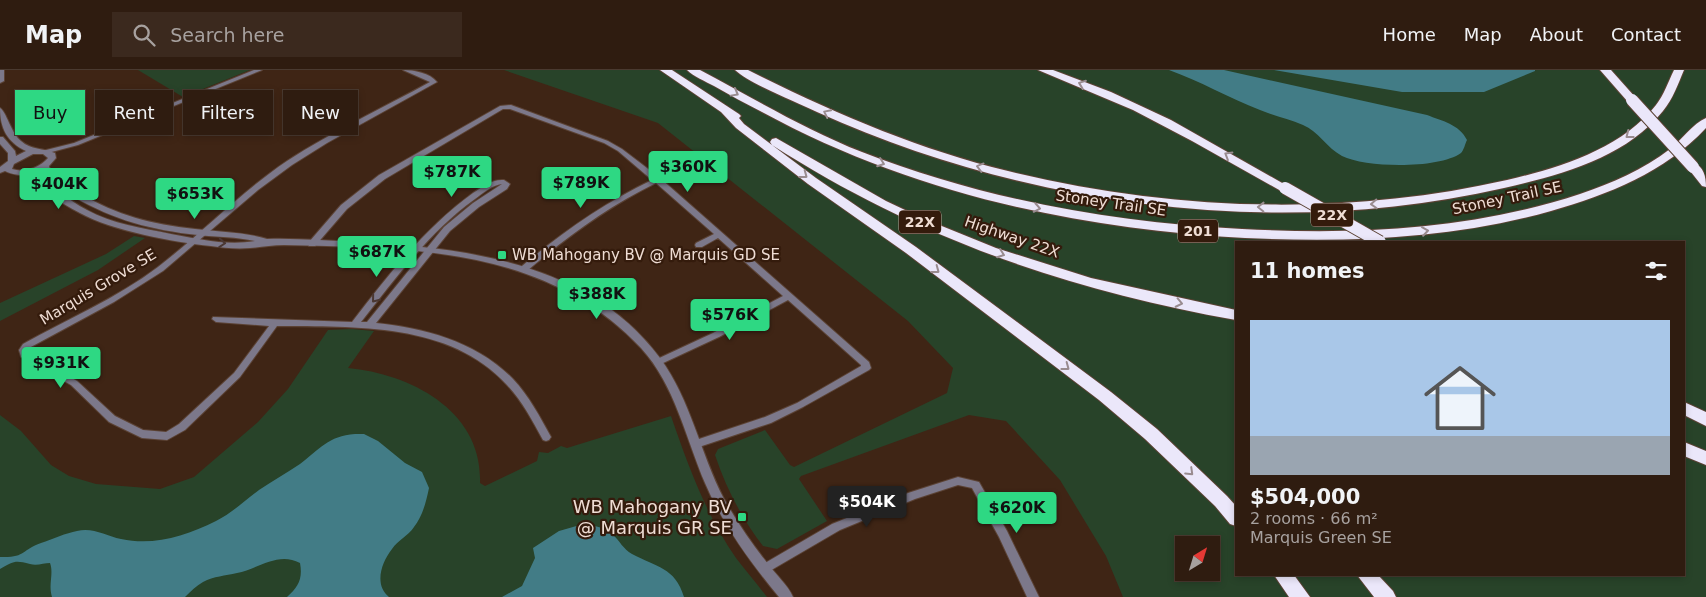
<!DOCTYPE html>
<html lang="en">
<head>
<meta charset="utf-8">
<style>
	:root { --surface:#2f1c10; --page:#3b291e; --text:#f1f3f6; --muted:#a7a19f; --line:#4a3a30; --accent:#2ed883 }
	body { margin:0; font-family:"DejaVu Sans",sans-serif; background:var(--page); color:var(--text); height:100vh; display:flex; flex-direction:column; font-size:19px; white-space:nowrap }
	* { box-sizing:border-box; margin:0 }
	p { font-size:16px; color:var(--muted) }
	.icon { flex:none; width:28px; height:28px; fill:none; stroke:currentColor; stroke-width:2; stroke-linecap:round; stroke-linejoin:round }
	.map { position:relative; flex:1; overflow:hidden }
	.sheet { position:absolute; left:1235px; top:171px; width:450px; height:335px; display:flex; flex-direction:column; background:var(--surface); border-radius:0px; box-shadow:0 2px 8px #0003,0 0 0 1px var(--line) }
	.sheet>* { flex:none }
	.guide { position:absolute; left:15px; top:20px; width:475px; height:45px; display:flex; gap:10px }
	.needle { width:32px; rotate:38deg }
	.buttons { position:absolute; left:1175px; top:466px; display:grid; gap:10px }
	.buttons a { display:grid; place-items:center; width:45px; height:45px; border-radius:0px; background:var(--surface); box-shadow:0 2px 8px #0003,0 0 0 1px var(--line); font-size:25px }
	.price { position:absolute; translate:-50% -42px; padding:0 11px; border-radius:5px; background:var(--accent); color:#111; font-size:16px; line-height:32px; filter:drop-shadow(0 1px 2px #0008) }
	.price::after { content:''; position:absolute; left:50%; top:30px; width:15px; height:11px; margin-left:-8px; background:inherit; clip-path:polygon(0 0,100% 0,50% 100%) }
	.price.active { background:#222; color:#fff }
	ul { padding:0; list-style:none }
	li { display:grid; align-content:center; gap:10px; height:265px; padding:0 15px }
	li span { display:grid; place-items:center; height:155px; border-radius:0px; color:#555 }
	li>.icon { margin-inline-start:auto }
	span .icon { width:90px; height:90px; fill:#fffc; stroke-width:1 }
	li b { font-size:21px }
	h2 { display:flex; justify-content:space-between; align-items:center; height:60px; padding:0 15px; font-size:21px }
	.pill { padding:0 18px; border-radius:0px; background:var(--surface); box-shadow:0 2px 8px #0003,0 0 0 1px var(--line); font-size:18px; line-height:45px }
	.pill.active { background:var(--accent); color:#111 }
	header { display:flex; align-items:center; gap:30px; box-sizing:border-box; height:70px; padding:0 25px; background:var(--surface); border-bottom:1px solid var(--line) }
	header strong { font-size:24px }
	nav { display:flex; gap:28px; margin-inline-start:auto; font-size:18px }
	.search { width:350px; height:45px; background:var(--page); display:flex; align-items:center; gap:12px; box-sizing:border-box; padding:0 18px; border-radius:0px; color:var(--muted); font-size:19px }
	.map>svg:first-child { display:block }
	.green { fill:#284329; fill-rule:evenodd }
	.water { fill:#427c86 }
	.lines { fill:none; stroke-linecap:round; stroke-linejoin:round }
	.minor-casing { stroke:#5b4234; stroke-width:2 }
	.tertiary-casing { stroke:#5b4234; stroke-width:2 }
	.motorway-casing { stroke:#5b4234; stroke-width:2 }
	.minor { fill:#7c788a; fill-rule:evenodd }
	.tertiary { fill:#7c788a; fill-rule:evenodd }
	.motorway { fill:#ebe7fa; fill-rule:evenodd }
	.motorway-bridge-casing { stroke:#5b4234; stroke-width:14; stroke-linecap:butt }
	.motorway-bridge { stroke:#ebe7fa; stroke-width:12 }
	.oneway { stroke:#998b8f }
	.oneway2 { stroke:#4a3732 }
	.poi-dot { fill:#2ed883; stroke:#341b0c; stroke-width:2 }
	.labels { text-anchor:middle; stroke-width:4.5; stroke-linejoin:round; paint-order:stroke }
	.shield { fill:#341b0c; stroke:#b7a398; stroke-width:1 }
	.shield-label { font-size:14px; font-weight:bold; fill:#efddd4 }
	.street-label { font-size:15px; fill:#efddd4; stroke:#341b0c }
	.poi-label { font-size:15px; fill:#efddd4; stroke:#341b0c; text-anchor:start }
	.near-poi-label { font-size:18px; fill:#efddd4; stroke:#341b0c; text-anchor:end }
</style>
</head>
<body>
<header>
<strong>Map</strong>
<div class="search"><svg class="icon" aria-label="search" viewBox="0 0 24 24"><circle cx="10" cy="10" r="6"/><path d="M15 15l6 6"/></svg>Search here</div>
<nav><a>Home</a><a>Map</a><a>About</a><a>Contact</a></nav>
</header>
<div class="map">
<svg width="1706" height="527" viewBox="0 0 1706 527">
	<rect width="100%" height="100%" fill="#3f2515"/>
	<path class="green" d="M138,0H250L183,27Z
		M504,0H1706V527H1123L1106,486L1060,410L1006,351L969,345L801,406L799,409L827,451L777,479L763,476C742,449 726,418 715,385L718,379L765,360L790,395L794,397L947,323L953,298L908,251L658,53ZM1236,172H1684V505H1236ZM1184,475H1211V502H1184Z
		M134,166L145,168L98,200L0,251V233L106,184Z
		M352,259L374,261L348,298C411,304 483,341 480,413L485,416L537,391L539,382L548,383L561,376L567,378L671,346C688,395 706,445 736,488C746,501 757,514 767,527H0V345L21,361L51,395L69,406L96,414L160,419L194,407L258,352L288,319L328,260Z"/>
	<path class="water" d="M1169,0H1224L1427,45C1442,51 1459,54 1467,70C1465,74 1464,80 1461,83C1439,99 1366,98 1342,86C1327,78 1318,61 1303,55C1289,49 1274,46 1260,40C1229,28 1200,11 1169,0Z
		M1274,0H1535V1L1484,22H1402Z
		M355,364H364L378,371L405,393L422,402L429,418C426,432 423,445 414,457C408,466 398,470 392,479C381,493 374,515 389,527H287C298,517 303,509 300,493C278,481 258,499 237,503C225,506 214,506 203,512C196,516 191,521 185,527H52C48,514 54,504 50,493C44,493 37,496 30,494C15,490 14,491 0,499V487C26,488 21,480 41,473C53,469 66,463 77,461C93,457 106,466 121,469C154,476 186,466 216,451C232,443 244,431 259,420C272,411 287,403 300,394C320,379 328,366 355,364Z
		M580,455C592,455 604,456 613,465C620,471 623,479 632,484C656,497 675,497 684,527H502L522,516L535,488L533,478L559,461Z"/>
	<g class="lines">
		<defs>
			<path id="minor" d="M254,0H262L78,75L44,84L40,82L42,81L74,73Z
				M403,0C414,0 430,3 437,12L327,73L292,95L258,120L163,201L114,232L29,278L28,280V283L77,311L115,346L143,360L166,362L179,354L234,303L269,256L216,252L212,249L213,247L352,252C388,205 425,158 473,123C482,117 492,109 504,110L510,114L507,119L479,137L450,161L376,253C425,258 477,272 513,309C529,326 540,347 551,367L549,370L546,371L543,370C532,350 522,331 507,315C450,252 355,257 277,256L240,307L185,360L167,370L142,368L109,352L71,315L21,287L19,280L23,274C68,249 117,228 158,197C202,163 241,122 287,91C333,61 383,38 430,12ZM502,114L473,133L444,157L367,252H361C396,208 429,162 475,129C483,123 492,115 502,114Z
				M511,35L608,71L622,79L660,108L869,292L871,298L869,300L803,337L771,353L696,378L693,377L691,374L693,371L765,347L797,333L861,296V295L788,230L719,267L661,294H655L653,292L655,290L713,263L783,226L718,168L702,177H696L695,175L696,173L714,164L656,113C609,136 568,166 528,200H522L521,198L522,196C563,162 604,133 652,110L618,81L604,73L510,39H503L385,109L347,139L315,176H309L308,174L309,172L341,135L379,105L500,36Z
				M958,407L979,412L1007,461L1039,527H1027L999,467L972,418L958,415L915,429L840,460L768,502L764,504L760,502L758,499L760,496L832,454L908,423Z"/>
			<path id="tertiary" d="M0,0H4V11L0,13Z
				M0,38C6,41 11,63 21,71C31,80 43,78 55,83L56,88L49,96C52,110 68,117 79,123C119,146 150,154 195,159C219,162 245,162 267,169C297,168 328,171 358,172C467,178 590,193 660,288C691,330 700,383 724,429C737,452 752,474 768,494C776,505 788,515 793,527H779C750,492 723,455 705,413C686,369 675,315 641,278C546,177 413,178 284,175C272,175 262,177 250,178C237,179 224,178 211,176C173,172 113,161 80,143C70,138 60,132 51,125C44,119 37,112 28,108C20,104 12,105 5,101L0,103V97L8,91V83L0,74V67H3L15,81L16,86L26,81C7,72 0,58 0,38ZM33,84H43L48,88C39,98 25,103 12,99L14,94ZM42,100C49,113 62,120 74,127C114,150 151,160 198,165C217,167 237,167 255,171C227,176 199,169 171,164C143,158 112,154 87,140C67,130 52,113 32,104Z"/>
			<path id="motorway" d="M660,0H672L739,44L741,46L739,48L744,54L816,108L916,177L1111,322L1157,359L1227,426L1236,436V456L1230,454L1215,436L1145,369L1099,330L906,183L808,114L736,58L721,42Z
				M687,0H700C753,28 806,60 862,82C983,129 1113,153 1242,159C1356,165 1471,160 1580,124C1612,113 1643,100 1670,79C1682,70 1693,53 1706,48V58C1664,103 1609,124 1551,141C1451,169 1348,173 1245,168C1076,159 911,123 762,42C746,34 730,25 714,16C705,11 694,7 687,0Z
				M735,0H748C832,42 917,79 1008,101C1170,141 1344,147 1507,110C1559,98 1621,79 1656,35C1664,25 1668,12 1674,0H1684C1678,14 1673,29 1663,41C1625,88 1561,105 1504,118C1278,170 1027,137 817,42C796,32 750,14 735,0Z
				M1038,0H1053L1111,22L1171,50L1291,118L1289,121H1281L1192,71L1133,40Z
				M1600,0H1611L1636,28L1638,30L1636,32H1628Z
				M776,68L886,131L922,148L996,178L1091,208L1236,240V250C1065,219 919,169 772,75L770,72L772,69Z
				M1693,93C1704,96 1706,107 1706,117L1702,116L1687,97Z
				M1684,332L1706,342V356L1684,345Z
				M1684,372L1706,381V395L1684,386Z
				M1274,505H1294L1310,527H1289Z
				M1357,505H1378L1393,521L1396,527H1374Z"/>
		</defs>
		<use href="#minor" class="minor-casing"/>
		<use href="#tertiary" class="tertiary-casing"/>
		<use href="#motorway" class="motorway-casing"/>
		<use href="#minor" class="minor"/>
		<use href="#tertiary" class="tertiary"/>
		<use href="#motorway" class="motorway"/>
		<defs>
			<path id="motorway-bridge" d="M1632,30L1693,97
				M1285,118L1380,172"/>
		</defs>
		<use href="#motorway-bridge" class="motorway-bridge-casing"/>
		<use href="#motorway-bridge" class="motorway-bridge"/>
	</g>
	<defs><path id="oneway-chevron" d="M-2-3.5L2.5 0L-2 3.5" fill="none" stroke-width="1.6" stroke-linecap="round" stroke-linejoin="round" transform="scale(1.25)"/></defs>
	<g class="oneway">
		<use href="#oneway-chevron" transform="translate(1082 14) rotate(-159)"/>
		<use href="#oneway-chevron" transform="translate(735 23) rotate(29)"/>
		<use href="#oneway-chevron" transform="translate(827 43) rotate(-154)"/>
		<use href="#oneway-chevron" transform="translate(1629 65) rotate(142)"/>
		<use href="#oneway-chevron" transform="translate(1228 85) rotate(-149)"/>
		<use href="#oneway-chevron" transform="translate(881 93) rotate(20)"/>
		<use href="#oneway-chevron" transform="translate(980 97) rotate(-165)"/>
		<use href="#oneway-chevron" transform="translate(804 105) rotate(37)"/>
		<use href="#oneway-chevron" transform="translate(1374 134) rotate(177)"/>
		<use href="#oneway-chevron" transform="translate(1261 137) rotate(-179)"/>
		<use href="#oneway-chevron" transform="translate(1037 138) rotate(11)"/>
		<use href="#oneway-chevron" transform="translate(1425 161) rotate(-8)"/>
		<use href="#oneway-chevron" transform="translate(1001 184) rotate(20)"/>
		<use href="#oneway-chevron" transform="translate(936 200) rotate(37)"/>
		<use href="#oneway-chevron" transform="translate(1179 233) rotate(12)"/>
		<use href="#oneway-chevron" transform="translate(1066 297) rotate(37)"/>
		<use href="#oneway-chevron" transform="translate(1190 402) rotate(44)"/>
	</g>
	<g class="oneway2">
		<use href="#oneway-chevron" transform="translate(222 173) rotate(4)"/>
		<use href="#oneway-chevron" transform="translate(375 229) rotate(129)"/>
	</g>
	<g class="poi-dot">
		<rect x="497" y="180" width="10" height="10" rx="2.5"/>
		<rect x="737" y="442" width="10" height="10" rx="2.5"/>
	</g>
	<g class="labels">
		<g class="shield">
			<rect x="1311" y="133.5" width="42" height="23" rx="4"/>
			<rect x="899" y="140.5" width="42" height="23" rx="4"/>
			<rect x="1178" y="149.5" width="40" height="23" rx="4"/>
		</g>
		<g class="shield-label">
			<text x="1332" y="150">22X</text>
			<text x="920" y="157">22X</text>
			<text x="1198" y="166">201</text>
		</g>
		<g class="street-label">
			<text transform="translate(1507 128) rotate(-12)" y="5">Stoney Trail SE</text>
			<text transform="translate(1111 133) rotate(8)" y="5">Stoney Trail SE</text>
			<text transform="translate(1012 167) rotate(19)" y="5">Highway 22X</text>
			<text transform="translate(98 217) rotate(-31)" y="5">Marquis Grove SE</text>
		</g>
		<g class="poi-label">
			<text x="512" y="190">WB Mahogany BV @ Marquis GD SE</text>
		</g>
		<g class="near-poi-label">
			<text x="732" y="443">WB Mahogany BV<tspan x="732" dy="21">@ Marquis GR SE</tspan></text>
		</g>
	</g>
</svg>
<div class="buttons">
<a><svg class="needle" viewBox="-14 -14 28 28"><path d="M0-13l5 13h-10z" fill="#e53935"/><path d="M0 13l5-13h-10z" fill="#a7a19f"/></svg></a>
</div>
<b class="price" style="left:688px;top:123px">$360K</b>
<b class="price" style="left:452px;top:128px">$787K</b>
<b class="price" style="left:581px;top:139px">$789K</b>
<b class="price" style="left:59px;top:140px">$404K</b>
<b class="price" style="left:195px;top:150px">$653K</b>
<b class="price" style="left:377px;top:208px">$687K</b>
<b class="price" style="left:597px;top:250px">$388K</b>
<b class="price" style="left:730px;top:271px">$576K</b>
<b class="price" style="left:61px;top:319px">$931K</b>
<b class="price active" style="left:867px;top:458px">$504K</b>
<b class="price" style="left:1017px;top:464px">$620K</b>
<div class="guide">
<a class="pill active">Buy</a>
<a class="pill">Rent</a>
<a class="pill">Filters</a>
<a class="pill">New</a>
</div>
<section class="sheet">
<h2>11 homes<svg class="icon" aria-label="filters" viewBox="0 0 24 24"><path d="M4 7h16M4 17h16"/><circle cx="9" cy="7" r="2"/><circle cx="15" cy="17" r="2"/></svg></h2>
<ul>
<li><span style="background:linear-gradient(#a9c7e8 75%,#9aa5b1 0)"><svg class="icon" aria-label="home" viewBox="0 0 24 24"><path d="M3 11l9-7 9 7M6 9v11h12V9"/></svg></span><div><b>$504,000</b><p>2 rooms · 66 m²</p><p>Marquis Green SE</p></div></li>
</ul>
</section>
</div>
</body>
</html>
